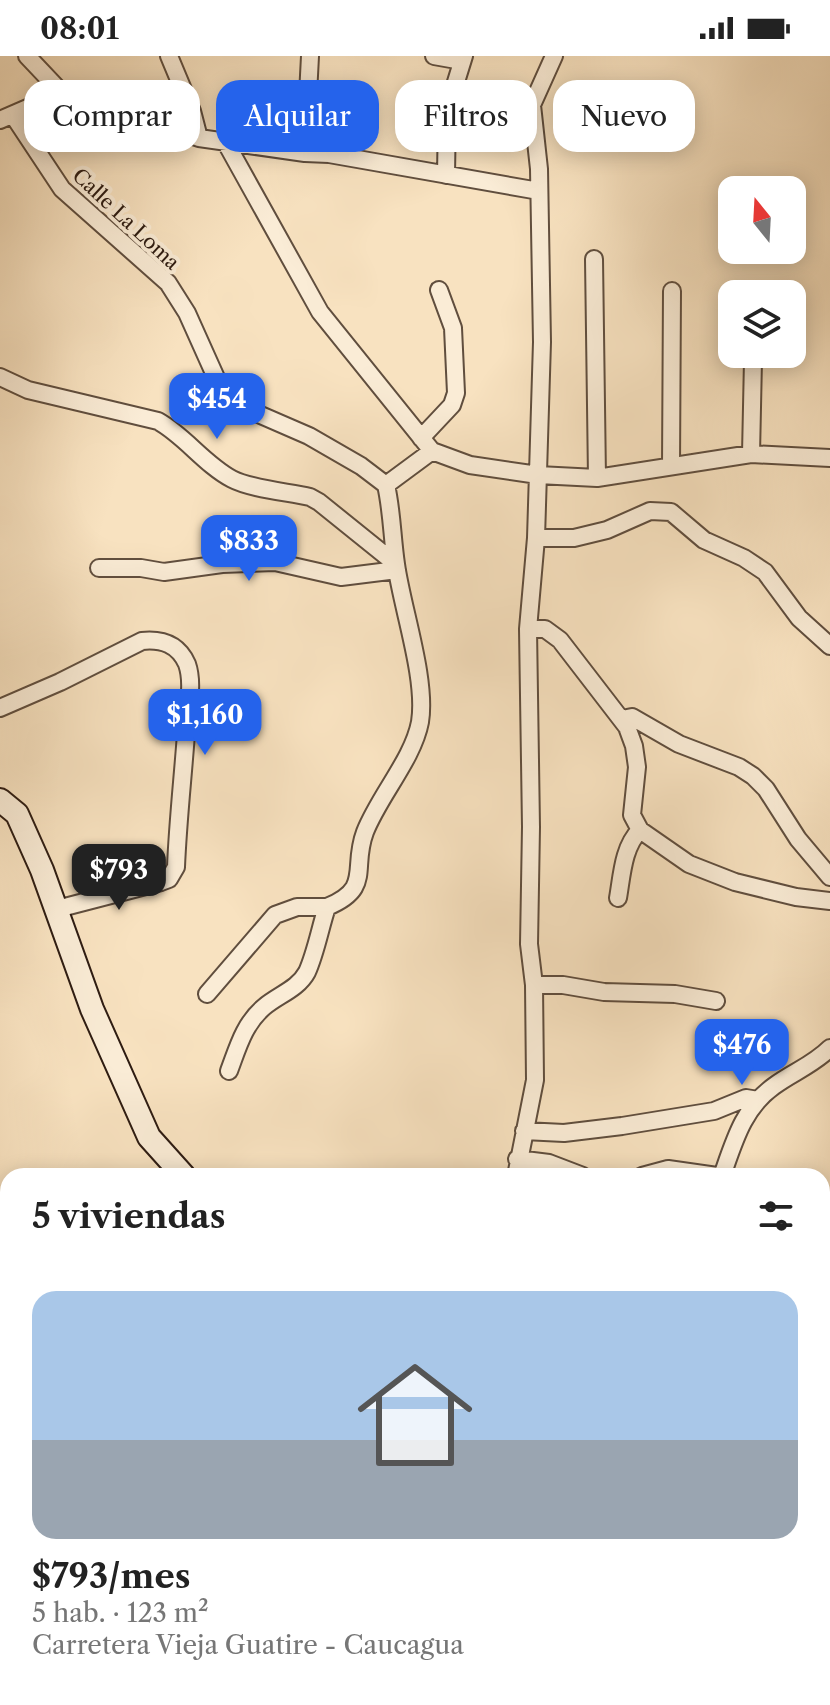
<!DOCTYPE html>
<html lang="es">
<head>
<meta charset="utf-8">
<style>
	:root { --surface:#fff; --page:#f2f2f2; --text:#222; --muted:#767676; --line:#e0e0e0; --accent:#2563eb }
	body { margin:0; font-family:"Libre Caslon Text",serif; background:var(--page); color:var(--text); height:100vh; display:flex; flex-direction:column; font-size:30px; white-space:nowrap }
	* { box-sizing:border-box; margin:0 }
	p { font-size:26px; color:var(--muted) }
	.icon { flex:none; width:44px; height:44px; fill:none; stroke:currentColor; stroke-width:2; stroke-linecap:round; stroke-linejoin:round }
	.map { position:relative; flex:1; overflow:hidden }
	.sheet { position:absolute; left:0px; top:1112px; width:830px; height:538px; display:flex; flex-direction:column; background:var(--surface); border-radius:24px 24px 0 0; box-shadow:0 4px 20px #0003 }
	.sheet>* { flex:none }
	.hud { position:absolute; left:24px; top:24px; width:782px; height:72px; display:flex; gap:16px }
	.needle { width:52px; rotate:342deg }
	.controls { position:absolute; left:718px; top:120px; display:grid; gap:16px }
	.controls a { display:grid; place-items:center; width:88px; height:88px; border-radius:16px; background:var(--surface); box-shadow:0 4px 20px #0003; font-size:40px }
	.price { position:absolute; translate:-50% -68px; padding:0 18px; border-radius:16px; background:var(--accent); color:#fff; font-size:26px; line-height:52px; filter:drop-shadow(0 2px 4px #0008) }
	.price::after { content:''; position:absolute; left:50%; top:48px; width:24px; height:18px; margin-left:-12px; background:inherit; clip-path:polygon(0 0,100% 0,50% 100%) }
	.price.active { background:#222; color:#fff }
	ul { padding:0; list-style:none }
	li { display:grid; align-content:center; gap:16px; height:424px; padding:0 32px }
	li+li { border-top:2px solid var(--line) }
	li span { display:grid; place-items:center; height:248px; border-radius:24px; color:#555 }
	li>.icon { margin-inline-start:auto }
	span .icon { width:144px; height:144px; fill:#fffc; stroke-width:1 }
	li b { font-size:34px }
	h2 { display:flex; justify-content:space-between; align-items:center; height:96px; padding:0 32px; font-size:34px }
	.tag { padding:0 28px; border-radius:24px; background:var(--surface); box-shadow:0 4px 20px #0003; font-size:28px; line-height:72px }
	.tag.active { background:var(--accent); color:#fff }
	.status { display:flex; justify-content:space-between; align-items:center; height:56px; padding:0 40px; background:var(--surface); direction:ltr }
	.status svg { height:22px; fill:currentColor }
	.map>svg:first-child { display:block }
	.building { fill:#dc9c8c; stroke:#2e1c12; stroke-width:2 }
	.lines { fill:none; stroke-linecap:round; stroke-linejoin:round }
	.lane-casing { stroke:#604e3e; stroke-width:12 }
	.street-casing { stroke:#604e3e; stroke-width:20 }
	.secondary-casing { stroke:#2e1c12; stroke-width:26 }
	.lane { stroke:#faecd6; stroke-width:8 }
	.street { stroke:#faecd6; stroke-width:16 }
	.secondary { stroke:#faecd6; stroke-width:22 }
	.labels { text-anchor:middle; stroke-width:8; stroke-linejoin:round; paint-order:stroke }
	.street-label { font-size:20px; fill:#2e1c12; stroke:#faecd6 }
</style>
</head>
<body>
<div class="status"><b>08:01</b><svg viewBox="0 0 49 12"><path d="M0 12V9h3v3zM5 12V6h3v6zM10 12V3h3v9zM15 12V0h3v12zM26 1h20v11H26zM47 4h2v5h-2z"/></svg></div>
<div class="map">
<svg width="830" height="1649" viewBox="0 0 830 1649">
	<rect width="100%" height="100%" fill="#f8e2c0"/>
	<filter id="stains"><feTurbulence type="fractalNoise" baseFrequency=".0025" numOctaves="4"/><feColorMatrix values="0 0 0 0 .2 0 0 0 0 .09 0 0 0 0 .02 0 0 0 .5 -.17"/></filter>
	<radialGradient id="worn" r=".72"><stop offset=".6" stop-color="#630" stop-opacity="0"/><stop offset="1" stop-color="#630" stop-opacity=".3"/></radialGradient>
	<path class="building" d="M825,1446L830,1451V1506L822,1499V1449Z
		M624,1642H703L699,1649H620Z"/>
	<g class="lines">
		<defs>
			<path id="lane" d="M822,1382L830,1370
				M596,1649L602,1642"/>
			<path id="street" d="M27,0L62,37
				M169,0L192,55L199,82
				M434,0L462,5
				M13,59L62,133L168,227L187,257L226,344L309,380L361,410L386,429L432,395
				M0,64L62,37L199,82L305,97L329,98L539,135
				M226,87L320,256L432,395L470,409L538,419L597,422L751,398L830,402
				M305,97L310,0
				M446,119L447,55L464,0
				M594,203L597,422
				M0,321L28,334L158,365C185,380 204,408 232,423C251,433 288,436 310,441L319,446L396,508
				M421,382L452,349L456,337L453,272L439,234
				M751,398L753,304
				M671,410L672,235
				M536,482H574L607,474L650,455L671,456L704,484L744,502L765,516L799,562L830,590
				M99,512H141L164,516L222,508L275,506L341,521L397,514
				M528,573H545L560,584L627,671L634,690L637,711L632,759L640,774L689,808L735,826L796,841L830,845
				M0,652L60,626L142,585C162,583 178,588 187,608C193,625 189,646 187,663C184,712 178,761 176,811L169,823L161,826L57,853
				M622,663L632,661L679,688L739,711L753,720L766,733L798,783L830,821
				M618,842C622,819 623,791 640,774
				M534,929H563L604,936L675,938L716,945
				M207,938L275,859L297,851H327
				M229,1015C238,991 244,968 264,951C278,939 298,933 307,916C316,896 320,872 327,851C373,832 351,813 365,776C379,740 413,703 420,666C427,623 402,552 396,508C392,481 392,455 386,429
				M524,1075L564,1077L622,1070L714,1055L746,1042L758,1044
				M517,1103L549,1107L583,1120
				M516,1120L535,1024L534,929L529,888L531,771L528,573L536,482L542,286L539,113L532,49L554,0
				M642,1120L668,1113L717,1120
				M722,1120C734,1086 743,1052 774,1030C793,1016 813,1009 830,992
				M822,1166L830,1163
				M134,1649L137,1642
				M387,1649L396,1642"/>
			<path id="secondary" d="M0,744L17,758L42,814L92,953L149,1081L184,1120
				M822,1236H830"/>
		</defs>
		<use href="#lane" class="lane-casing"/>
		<use href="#street" class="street-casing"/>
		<use href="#secondary" class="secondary-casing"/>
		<use href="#lane" class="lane"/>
		<use href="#street" class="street"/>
		<use href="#secondary" class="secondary"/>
	</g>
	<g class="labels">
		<g class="street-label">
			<text transform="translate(126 163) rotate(43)" y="7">Calle La Loma</text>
		</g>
	</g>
	<rect width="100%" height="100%" filter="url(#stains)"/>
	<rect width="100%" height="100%" fill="url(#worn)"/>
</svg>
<div class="controls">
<a><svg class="needle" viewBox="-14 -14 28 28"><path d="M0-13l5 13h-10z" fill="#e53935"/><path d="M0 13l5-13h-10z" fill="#767676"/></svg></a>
<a><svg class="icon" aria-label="layers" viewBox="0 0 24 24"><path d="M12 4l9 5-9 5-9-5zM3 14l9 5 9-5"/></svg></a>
</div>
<b class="price" style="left:217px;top:385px">$454</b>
<b class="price" style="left:249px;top:527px">$833</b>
<b class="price" style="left:205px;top:701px">$1,160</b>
<b class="price active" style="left:119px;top:856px">$793</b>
<b class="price" style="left:742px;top:1031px">$476</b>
<div class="hud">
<a class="tag">Comprar</a>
<a class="tag active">Alquilar</a>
<a class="tag">Filtros</a>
<a class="tag">Nuevo</a>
</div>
<section class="sheet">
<h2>5 viviendas<svg class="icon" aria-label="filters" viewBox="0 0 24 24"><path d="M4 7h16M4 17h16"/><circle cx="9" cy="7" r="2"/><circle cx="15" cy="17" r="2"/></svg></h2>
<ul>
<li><span style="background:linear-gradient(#a9c7e8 60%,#9aa5b1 0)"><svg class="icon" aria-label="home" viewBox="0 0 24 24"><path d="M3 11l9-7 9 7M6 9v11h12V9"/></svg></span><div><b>$793/mes</b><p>5 hab. · 123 m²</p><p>Carretera Vieja Guatire - Caucagua</p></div></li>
</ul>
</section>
</div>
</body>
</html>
